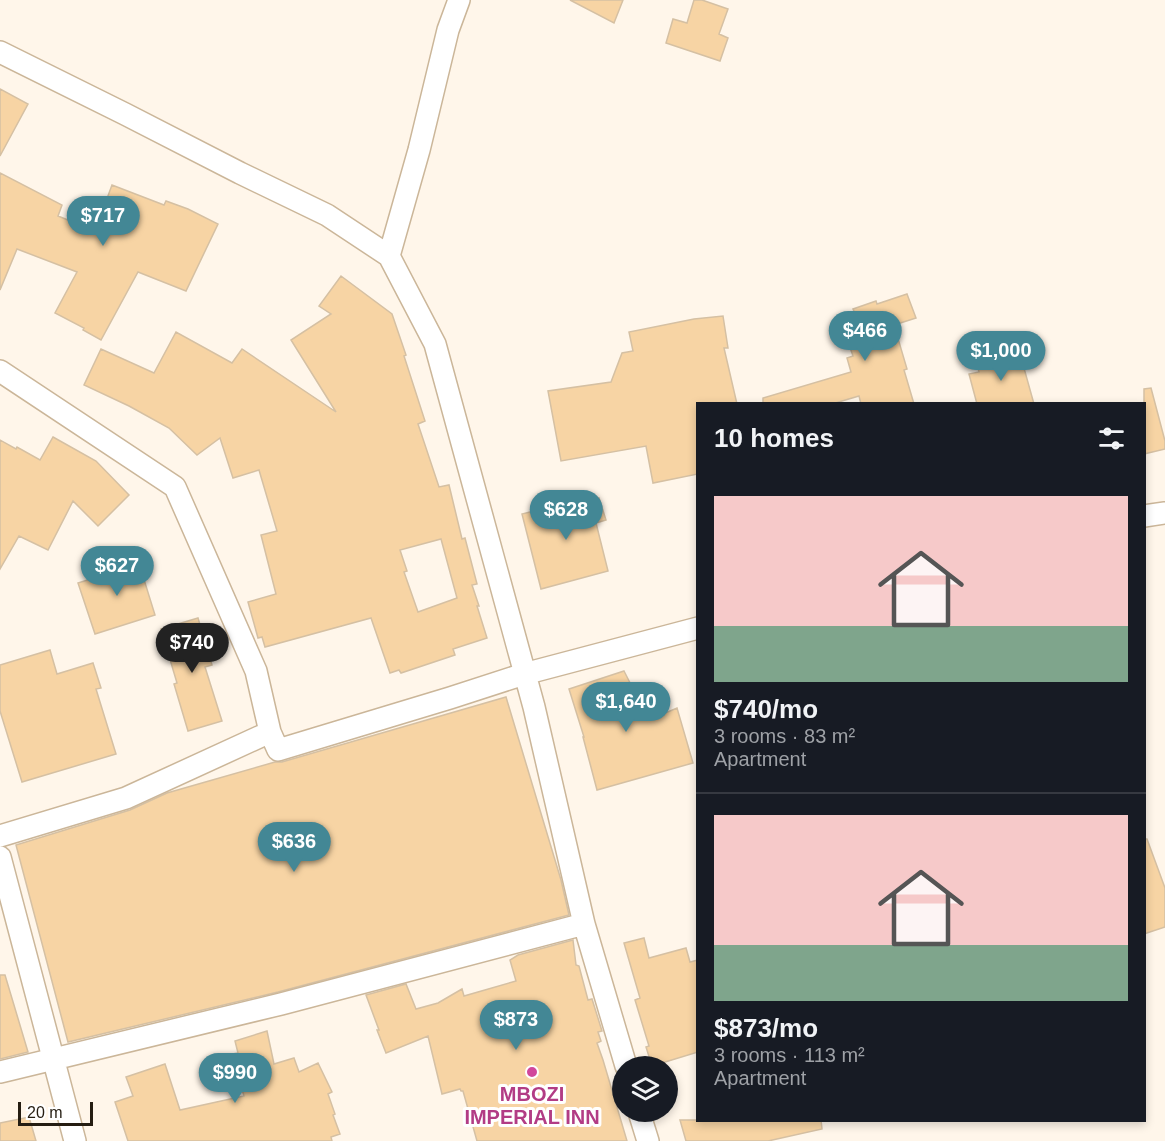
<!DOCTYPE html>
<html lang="en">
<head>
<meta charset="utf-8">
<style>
	:root { --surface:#171b24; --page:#20242c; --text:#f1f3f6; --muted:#9ea1a6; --line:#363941; --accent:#438795 }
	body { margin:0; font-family:Helvetica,sans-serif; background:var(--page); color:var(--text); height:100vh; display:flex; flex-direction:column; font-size:22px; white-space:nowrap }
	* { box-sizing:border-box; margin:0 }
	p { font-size:20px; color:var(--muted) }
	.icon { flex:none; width:33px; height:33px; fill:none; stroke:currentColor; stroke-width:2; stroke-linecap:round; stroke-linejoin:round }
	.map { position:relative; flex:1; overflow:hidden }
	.details { position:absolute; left:696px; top:402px; width:450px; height:720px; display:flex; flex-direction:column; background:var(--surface); border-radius:0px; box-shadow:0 3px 9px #0003 }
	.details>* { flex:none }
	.tools { position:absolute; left:612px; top:1056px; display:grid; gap:12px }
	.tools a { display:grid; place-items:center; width:66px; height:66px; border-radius:50%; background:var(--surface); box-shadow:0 3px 9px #0003; font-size:30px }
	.scale { position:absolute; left:18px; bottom:15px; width:75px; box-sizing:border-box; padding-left:6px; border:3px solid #251d12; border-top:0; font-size:16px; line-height:21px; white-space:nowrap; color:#251d12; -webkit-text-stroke:4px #fff; paint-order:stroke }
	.price { position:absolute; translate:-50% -51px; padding:0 14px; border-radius:21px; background:var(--accent); color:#fff; font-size:20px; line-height:39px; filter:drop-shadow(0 2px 3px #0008) }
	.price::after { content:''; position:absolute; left:50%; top:36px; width:18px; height:14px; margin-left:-9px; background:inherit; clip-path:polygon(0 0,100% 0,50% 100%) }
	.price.selected { background:#222; color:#fff }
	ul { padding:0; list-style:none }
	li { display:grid; align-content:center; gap:12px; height:318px; padding:0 18px }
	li+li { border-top:2px solid var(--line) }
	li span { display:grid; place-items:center; height:186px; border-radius:0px; color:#555 }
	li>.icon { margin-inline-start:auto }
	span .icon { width:108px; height:108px; fill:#fffc; stroke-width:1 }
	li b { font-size:26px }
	h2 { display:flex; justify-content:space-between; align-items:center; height:72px; padding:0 18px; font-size:26px }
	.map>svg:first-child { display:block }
	.building { fill:#f7d4a4; stroke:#d5c0a3; stroke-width:1.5; fill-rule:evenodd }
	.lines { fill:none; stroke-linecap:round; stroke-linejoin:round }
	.street-casing { stroke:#cbb699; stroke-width:24 }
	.street { stroke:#fff; stroke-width:21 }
	.hotel-dot { fill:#d1479c; stroke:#fff; stroke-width:2 }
	.labels { text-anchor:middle; stroke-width:6; stroke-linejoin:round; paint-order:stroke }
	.hotel-label { font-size:20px; font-weight:bold; fill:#b23c85; stroke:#fff }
</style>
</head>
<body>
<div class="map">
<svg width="1165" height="1141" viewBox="0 0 1165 1141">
	<rect width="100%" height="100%" fill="#fff6ea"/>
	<path class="building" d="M570,0H623L614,23Z
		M694,0H702L728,9L719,34L728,38L720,61L666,43L673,19L687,23Z
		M0,89L28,104L0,156Z
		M0,173L62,205L58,216L95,231L112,185L164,205L166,201L188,209L218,224L186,291L138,272L101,340L83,330L84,328L55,313L77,272L17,249L0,290Z
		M341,276L392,314L406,355L404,356L425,421L418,424L439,487L449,485L462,539L465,538L477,584L472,585L479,606H477L487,638L453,649L455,655L401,673L399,670L390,673L371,618L265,647L262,637L258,638L248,602L276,594L261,535L277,531L259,470L233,478L220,438L197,455L169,428L129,406L84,385L101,349L154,373L176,332L232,363L242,349L336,412L291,340L331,314L319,306ZM441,539L457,598L418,612L404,572L407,571L400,550Z
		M907,294L916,318L894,325L907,369L904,370L914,404H861L859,396L832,404H763V398L851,372L847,358L853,356L845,333L861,328L853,309L876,301L877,304Z
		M723,316L728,348H724L737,404H698V474L653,483L646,446L561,461L548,391L611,382L622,353L633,351L629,332L694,319Z
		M1006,353L1010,365L1022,361L1034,404H977L969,374L979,372L976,361Z
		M1151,388L1165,441V449L1144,454V389Z
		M53,437L96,461L129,495L98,526L73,501L48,550L19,536L0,569V440L16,449L17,447L40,460Z
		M589,497L590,501L599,498L606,520L596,523L608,571L541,589L522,514Z
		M137,557L155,615L95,634L78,583L113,572L111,563Z
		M198,618L212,665L205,667L222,721L188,731L174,684L177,683L161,629Z
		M50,650L57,674L93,663L101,688L96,689L116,754L22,782L0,711V665Z
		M624,671L649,720L677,708L693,763L597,790L583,737H584L569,689Z
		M506,697L561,880L569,915L278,992L68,1042L16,845L130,810L167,793L275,762H282Z
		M1144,839H1147L1165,888V927L1144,934Z
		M644,938L649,958L686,948L690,962L698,960V1052L652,1066L646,1047L649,1046L635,1000L640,998L624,943Z
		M573,940L576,965L579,966L588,1000L592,999L602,1031L598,1032L601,1041L597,1043L603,1060L627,1141H477L463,1091H461L460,1089L442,1094L428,1036L386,1053L377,1030H379L366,995L406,984L416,1009L438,1003L462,989L464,996L516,981L510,960L518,955Z
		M0,975H5L28,1052L0,1059Z
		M267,1031L274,1064L294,1058L299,1072L318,1063L332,1092L328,1094L335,1114L333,1115L340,1134L331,1137L332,1141H128L115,1102L133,1096L126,1077L165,1064L180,1110L244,1096L232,1054L238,1053L235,1041Z
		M29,1117L36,1141H0V1123Z
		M680,1120H821L822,1129L768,1141H686Z"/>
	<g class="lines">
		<defs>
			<path id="street" d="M0,52L125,114L240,173L327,215L389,256L435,344L534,707L584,924L626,1066
				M389,256L419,150L448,30L459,0
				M0,371L175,487L256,671L270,732
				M1144,516L1165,513
				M0,836L126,798L270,732L278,750L450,698L524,674L698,628
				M0,857L75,1141
				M0,1072L281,1004L584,924
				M639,1112L648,1141"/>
		</defs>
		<use href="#street" class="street-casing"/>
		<use href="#street" class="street"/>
	</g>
	<circle class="hotel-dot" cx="532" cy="1072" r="6"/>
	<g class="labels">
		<g class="hotel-label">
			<text x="532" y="1101">MBOZI<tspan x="532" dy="23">IMPERIAL INN</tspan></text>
		</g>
	</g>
</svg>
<div class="tools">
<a><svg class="icon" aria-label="layers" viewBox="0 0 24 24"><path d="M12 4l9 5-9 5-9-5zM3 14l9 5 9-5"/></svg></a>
</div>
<div class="scale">20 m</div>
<b class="price" style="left:103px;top:247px">$717</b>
<b class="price" style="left:865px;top:362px">$466</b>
<b class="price" style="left:1001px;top:382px">$1,000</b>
<b class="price" style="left:566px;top:541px">$628</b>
<b class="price" style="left:117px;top:597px">$627</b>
<b class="price selected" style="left:192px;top:674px">$740</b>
<b class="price" style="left:626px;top:733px">$1,640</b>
<b class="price" style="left:294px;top:873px">$636</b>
<b class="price" style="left:516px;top:1051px">$873</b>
<b class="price" style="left:235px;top:1104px">$990</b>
<section class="details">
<h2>10 homes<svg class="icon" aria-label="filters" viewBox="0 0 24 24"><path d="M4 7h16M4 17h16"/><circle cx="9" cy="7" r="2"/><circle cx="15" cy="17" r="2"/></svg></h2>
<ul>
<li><span style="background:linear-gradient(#f6c9c9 70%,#7fa58c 0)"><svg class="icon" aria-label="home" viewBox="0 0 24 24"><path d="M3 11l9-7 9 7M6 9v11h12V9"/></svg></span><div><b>$740/mo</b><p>3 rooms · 83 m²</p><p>Apartment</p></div></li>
<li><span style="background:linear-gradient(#f6c9c9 70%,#7fa58c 0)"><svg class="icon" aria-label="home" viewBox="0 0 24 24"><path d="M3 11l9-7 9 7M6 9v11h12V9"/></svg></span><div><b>$873/mo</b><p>3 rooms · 113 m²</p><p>Apartment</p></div></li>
</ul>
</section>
</div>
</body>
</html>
